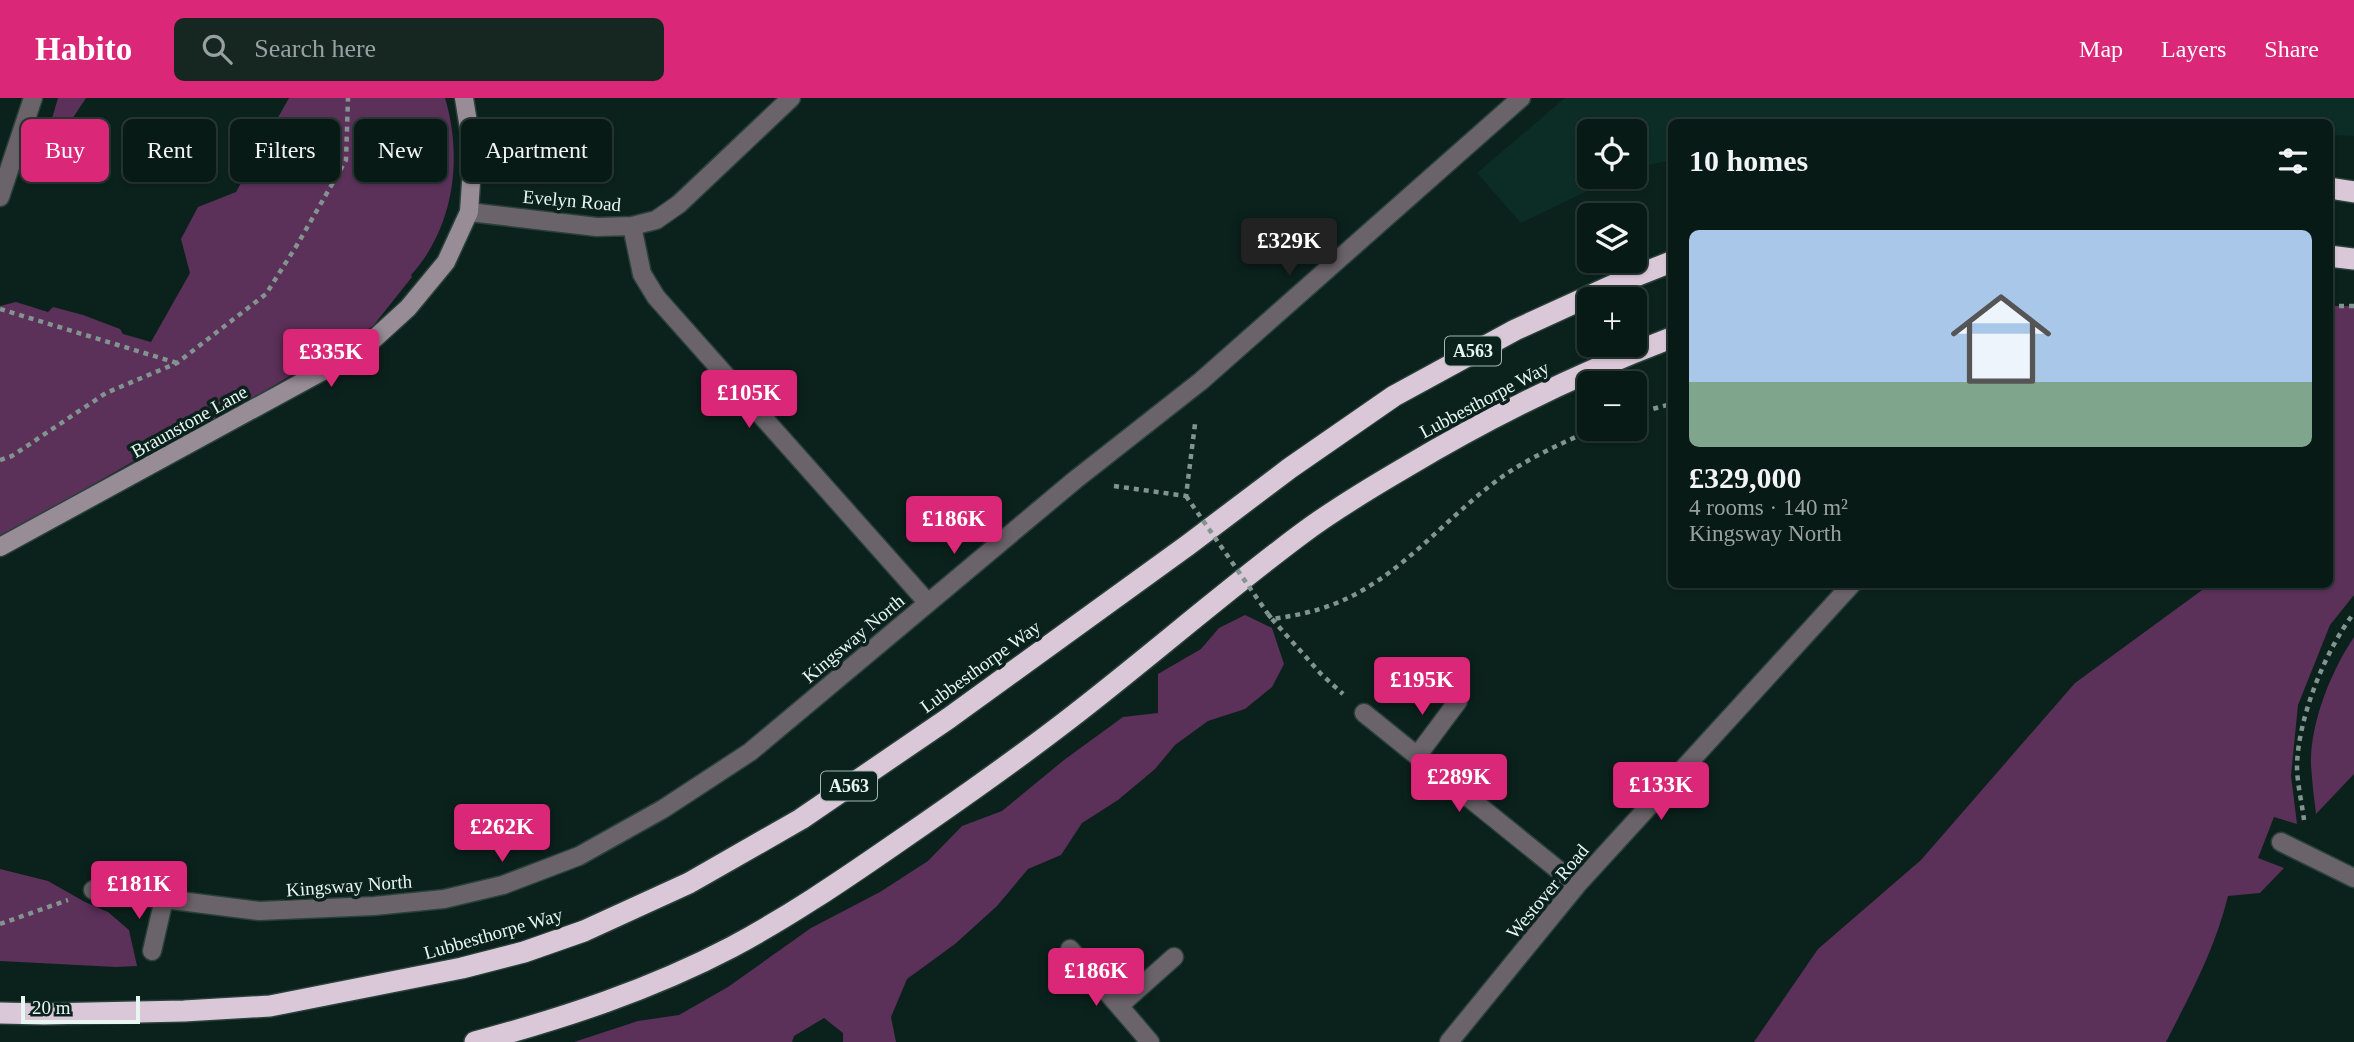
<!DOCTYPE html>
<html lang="en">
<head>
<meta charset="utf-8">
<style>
	:root { --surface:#081a15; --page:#162722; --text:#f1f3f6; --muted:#98a1a0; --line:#293834; --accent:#db2777 }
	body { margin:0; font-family:"Times New Roman",serif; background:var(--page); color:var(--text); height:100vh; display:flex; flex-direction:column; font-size:26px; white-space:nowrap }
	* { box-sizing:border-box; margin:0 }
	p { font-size:23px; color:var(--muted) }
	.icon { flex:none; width:38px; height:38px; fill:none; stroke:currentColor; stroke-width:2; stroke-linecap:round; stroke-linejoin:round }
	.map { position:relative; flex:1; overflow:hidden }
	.drawer { position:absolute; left:1668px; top:21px; width:665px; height:469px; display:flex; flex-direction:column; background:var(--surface); border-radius:10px; box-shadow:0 2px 5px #0004,0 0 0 2px var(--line) }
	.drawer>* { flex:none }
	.top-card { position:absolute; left:21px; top:21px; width:665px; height:63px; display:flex; gap:14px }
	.fabs { position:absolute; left:1577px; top:21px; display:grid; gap:14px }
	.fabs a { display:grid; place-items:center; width:70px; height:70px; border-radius:10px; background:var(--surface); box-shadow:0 2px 5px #0004,0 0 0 2px var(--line); font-size:35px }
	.scale { position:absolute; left:21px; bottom:18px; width:119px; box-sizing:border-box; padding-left:7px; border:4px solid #e8f6f2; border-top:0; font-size:19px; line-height:24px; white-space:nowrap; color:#e8f6f2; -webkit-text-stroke:5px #0b221c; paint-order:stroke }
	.price { position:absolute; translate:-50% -60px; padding:0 16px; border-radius:7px; background:var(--accent); color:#fff; font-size:23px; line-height:46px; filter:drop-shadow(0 2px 4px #0008) }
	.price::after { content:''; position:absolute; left:50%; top:42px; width:21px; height:16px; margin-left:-10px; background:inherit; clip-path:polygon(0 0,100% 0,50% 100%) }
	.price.selected { background:#222; color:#fff }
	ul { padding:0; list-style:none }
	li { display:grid; align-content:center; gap:14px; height:371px; padding:0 21px }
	li span { display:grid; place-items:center; height:217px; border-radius:10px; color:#555 }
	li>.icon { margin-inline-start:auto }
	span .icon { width:126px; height:126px; fill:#fffc; stroke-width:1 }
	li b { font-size:30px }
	h2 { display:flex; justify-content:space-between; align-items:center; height:84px; padding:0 21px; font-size:30px }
	.chip { padding:0 24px; border-radius:10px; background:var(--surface); box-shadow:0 2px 5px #0004,0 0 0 2px var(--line); font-size:24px; line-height:63px }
	.chip.selected { background:var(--accent); color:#fff }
	header { display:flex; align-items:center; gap:42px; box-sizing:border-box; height:98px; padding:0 35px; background:var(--accent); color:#fff }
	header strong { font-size:33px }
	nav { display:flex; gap:38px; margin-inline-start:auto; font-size:24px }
	.search { width:490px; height:63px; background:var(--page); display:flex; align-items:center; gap:18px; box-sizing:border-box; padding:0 24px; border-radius:10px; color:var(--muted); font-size:26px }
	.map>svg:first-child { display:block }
	.built { fill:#0c2d25 }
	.green { fill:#5b3059 }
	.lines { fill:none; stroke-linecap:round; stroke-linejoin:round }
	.street-casing { stroke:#2a403a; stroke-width:21 }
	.secondary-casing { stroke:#2a403a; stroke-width:21 }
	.highway-casing { stroke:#2a403a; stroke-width:24 }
	.path { stroke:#82948f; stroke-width:4.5; stroke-dasharray:5 5; stroke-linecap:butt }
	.street { stroke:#6b636a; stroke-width:18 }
	.secondary { stroke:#988c97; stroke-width:18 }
	.highway { stroke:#dac8d9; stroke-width:21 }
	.path-bridge { stroke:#82948f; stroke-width:4.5; stroke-dasharray:5 5; stroke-linecap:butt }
	.labels { text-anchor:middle; stroke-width:7; stroke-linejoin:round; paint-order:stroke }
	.shield { fill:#0b221c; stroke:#a6b6b2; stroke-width:2 }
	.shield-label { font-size:18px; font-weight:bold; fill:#e8f6f2 }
	.street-label { font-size:19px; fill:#e8f6f2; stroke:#0b221c }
</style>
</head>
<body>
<header>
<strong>Habito</strong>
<div class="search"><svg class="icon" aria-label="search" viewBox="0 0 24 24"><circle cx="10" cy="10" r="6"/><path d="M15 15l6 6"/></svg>Search here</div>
<nav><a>Map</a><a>Layers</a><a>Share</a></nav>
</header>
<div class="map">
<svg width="2354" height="944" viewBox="0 0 2354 944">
	<rect width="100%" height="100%" fill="#0b221c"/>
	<path class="built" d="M1565,0H2354V38L2329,37V24H1671V62L1635,70L1634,33H1589V79H1616L1521,125L1477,75Z"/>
	<path class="green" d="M58,0H86L57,44L46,41Z
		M289,0H445C463,60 454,130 411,177L412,179L373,228L213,324L148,355L0,440V208L16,204L48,214L53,209L83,217L120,231L123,236L151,244L190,175L181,141L198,109L236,94Z
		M2329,208H2354V497L2330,527L2298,607L2291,678L2297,726L2274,719L2258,760L2284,770L2260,795L2228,798C2215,851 2191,895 2166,944H1754L1818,851L1921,762L2075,585L2209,487L2329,486Z
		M1245,517L1272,530L1284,566L1272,589L1245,611L1208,623L1175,647L1155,671L1118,702L1082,725L1061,757L1028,771L997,808L955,846L907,881L891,919L896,944H843V935L824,920L794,938L792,944H574L638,923L679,917L728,889L811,830L880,794L928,763L962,728L1002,713L1064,662L1123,619L1158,615V576L1201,551L1219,530Z
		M2354,539V676L2316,716C2314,700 2312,683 2311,667C2310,625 2331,573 2354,539Z
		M0,771L48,783L85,804L108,814L129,832L137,868L116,869L0,863Z"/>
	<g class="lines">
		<defs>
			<path id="street" d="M0,99L33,0
				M469,114L597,129L632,128L656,122L679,106L791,0
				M632,128L642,176L656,199L928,505
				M1364,615L1577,787
				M1417,658L1458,603
				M2281,744L2354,780
				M93,792L259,813L374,808L444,801L503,787L579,758L663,711L750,654L1075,382L1201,283L1521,0
				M1070,851L1150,944
				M152,853L164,801
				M1119,908L1174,859
				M1449,944L1577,787L1852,486"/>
			<path id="secondary" d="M0,449L363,251L408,210L446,164L469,114L473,55L464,0"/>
			<path id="highway" d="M2329,90L2354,94
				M2329,158L2354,161
				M0,915L44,916L184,913L270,908L462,870L524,854L584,833L689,785L801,721L949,620L1188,447L1290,370L1394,298L1515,232L1618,185L1671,164
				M475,944C564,920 650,892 732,849C788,819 840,784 892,748C952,707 1012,665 1069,621C1147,561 1221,496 1300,437C1333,412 1370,390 1406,369C1491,318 1579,275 1671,240"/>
		</defs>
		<use href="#street" class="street-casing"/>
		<use href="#secondary" class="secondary-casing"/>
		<use href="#highway" class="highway-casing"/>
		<path class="path" d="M2329,208H2354
			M0,211L177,265
			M1634,316L1671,306
			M0,362L12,358L106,295L177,265L266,196L297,147L346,62L348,0
			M1114,388L1186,398L1195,326
			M1268,516L1272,521C1293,518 1314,514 1334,506C1399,481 1444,421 1499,381C1528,360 1562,345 1594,331
			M1272,521L1321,576L1343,596
			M2304,722C2302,705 2297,685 2297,668C2298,620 2325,553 2354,515
			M0,826L68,802"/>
		<use href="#street" class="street"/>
		<use href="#secondary" class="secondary"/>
		<use href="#highway" class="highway"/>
		<path class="path-bridge" d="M1186,398L1268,516"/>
	</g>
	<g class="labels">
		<g class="shield">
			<rect x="1445" y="238.5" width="56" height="29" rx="5"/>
			<rect x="821" y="673.5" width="56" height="29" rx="5"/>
		</g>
		<g class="shield-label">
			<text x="1473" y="259">A563</text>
			<text x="849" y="694">A563</text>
		</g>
		<g class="street-label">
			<text transform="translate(572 102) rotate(5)" y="7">Evelyn Road</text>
			<text transform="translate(1484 301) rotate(-28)" y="7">Lubbesthorpe Way</text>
			<text transform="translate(189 323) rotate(-29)" y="7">Braunstone Lane</text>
			<text transform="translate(853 540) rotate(-40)" y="7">Kingsway North</text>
			<text transform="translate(980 568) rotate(-36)" y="7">Lubbesthorpe Way</text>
			<text transform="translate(349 787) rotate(-4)" y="7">Kingsway North</text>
			<text transform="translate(1547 793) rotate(-50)" y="7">Westover Road</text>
			<text transform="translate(493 835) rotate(-16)" y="7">Lubbesthorpe Way</text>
		</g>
	</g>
</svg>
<div class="fabs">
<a><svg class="icon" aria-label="locate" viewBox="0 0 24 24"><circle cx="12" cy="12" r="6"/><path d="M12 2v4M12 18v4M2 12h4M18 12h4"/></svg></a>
<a><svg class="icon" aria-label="layers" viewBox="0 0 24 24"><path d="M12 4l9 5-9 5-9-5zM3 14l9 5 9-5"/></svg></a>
<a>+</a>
<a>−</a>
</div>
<div class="scale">20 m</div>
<b class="price selected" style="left:1289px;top:180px">£329K</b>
<b class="price" style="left:331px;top:291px">£335K</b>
<b class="price" style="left:749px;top:332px">£105K</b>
<b class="price" style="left:954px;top:458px">£186K</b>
<b class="price" style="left:1422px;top:619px">£195K</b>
<b class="price" style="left:1459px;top:716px">£289K</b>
<b class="price" style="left:1661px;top:724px">£133K</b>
<b class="price" style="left:502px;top:766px">£262K</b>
<b class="price" style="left:139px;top:823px">£181K</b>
<b class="price" style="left:1096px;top:910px">£186K</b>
<div class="top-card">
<a class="chip selected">Buy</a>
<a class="chip">Rent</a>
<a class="chip">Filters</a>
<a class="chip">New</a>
<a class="chip">Apartment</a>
</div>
<section class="drawer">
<h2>10 homes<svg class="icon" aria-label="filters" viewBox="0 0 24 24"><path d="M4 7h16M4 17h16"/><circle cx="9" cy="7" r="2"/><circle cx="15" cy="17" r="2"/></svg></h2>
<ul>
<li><span style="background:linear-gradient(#a9c7e8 70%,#7fa58c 0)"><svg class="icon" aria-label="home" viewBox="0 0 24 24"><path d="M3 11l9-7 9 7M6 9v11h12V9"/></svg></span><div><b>£329,000</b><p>4 rooms · 140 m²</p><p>Kingsway North</p></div></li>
</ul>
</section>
</div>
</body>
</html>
